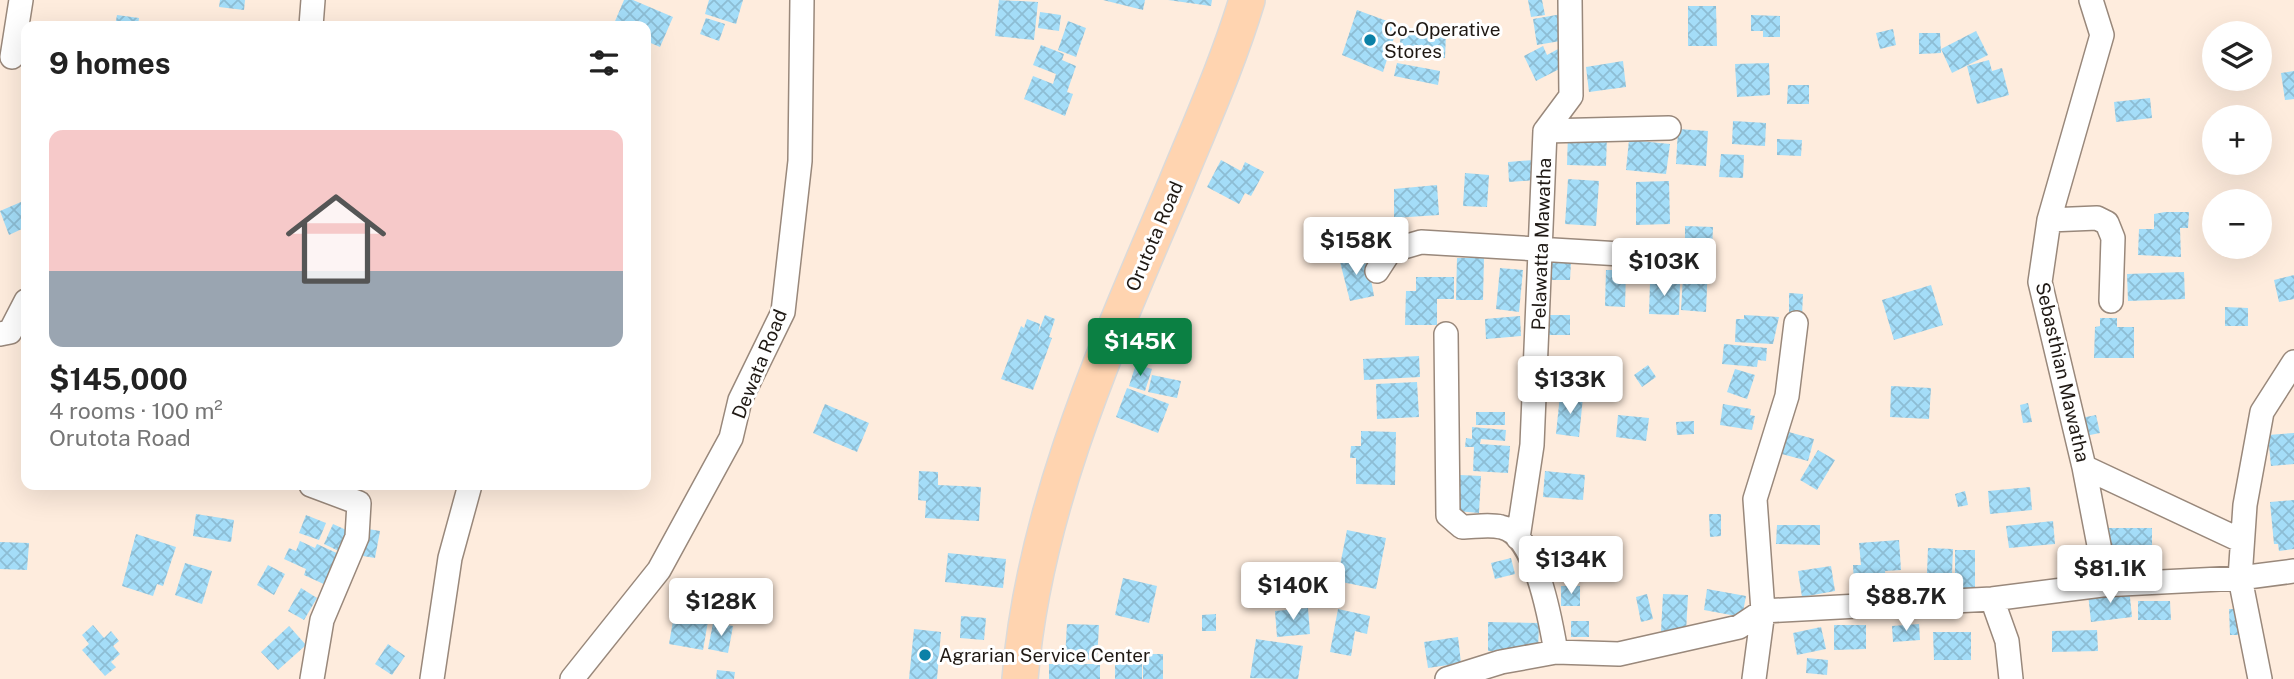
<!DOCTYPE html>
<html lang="en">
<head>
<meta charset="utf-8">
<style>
	:root { --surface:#fff; --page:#f6f6f6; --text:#222; --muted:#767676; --line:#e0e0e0; --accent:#0b8043 }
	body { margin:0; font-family:"Public Sans",sans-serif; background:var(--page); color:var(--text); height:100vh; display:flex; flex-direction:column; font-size:26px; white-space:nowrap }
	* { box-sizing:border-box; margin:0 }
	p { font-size:23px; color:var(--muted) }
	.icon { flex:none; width:38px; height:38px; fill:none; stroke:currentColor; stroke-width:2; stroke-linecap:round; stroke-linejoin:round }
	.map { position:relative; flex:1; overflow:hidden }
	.drawer { position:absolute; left:21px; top:21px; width:630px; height:469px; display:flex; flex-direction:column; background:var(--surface); border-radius:14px; box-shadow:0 7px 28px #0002 }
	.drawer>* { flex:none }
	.controls { position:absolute; left:2202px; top:21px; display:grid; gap:14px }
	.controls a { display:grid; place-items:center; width:70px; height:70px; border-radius:50%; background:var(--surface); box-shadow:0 7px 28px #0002; font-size:35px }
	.price { position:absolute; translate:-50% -60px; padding:0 16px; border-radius:7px; background:#fff; color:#222; font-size:23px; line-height:46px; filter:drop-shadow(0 2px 4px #0008) }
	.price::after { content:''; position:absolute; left:50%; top:42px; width:21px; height:16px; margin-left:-10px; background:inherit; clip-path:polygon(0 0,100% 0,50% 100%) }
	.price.selected { background:var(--accent); color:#fff }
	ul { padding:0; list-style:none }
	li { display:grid; align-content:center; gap:14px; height:371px; padding:0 28px }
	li+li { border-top:2px solid var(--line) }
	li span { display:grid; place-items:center; height:217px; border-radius:14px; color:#555 }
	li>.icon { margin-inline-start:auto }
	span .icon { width:126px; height:126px; fill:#fffc; stroke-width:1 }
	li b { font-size:30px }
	h2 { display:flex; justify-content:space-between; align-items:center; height:84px; padding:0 28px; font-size:30px }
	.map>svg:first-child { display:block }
	.building { fill:url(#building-cross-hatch) }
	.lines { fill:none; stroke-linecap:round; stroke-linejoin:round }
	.street-casing { stroke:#99887b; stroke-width:26 }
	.primary-casing { stroke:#dbdad9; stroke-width:38 }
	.street { stroke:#fff; stroke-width:23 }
	.primary { stroke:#ffd4b0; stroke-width:35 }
	.poi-dot { fill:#0b81a7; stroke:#fff; stroke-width:2.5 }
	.labels { text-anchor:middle; stroke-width:6; stroke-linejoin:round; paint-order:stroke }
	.poi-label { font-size:19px; fill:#1f1914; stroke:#fff; text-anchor:start }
	.street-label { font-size:19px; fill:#1f1914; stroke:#fff }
</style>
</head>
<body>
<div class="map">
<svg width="2294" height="679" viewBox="0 0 2294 679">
	<defs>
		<pattern id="building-cross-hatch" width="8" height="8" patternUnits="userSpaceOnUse" patternTransform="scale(1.75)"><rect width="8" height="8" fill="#a4ddf8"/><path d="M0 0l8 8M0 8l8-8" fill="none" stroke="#8dbdd4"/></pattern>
	</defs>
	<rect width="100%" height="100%" fill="#feecdd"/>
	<path class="building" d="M220,0H245L244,10L219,7Z
		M624,0H633L673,17L660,47L646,41V26H613Z
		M709,0H743L736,24L705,14Z
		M999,0L1038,2L1034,40L995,36Z
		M1103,0H1145L1143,10Z
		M1168,0H1212L1211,6Z
		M1528,0H1542L1545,15L1531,17Z
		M1688,6H1716L1717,46H1688Z
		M1357,10L1398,25L1383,72L1342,55Z
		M1040,12L1061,15L1059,31L1038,28Z
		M1562,14L1566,40L1537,45L1533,19Z
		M117,15L139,18L138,26H115Z
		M1751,15L1780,16V37H1763V31H1751Z
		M706,18L725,24L719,41L700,34Z
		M1068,21L1086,28L1076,57L1058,50Z
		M1893,29L1896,45L1880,49L1876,33Z
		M1401,30L1446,33L1445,58L1399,55Z
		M1976,31L1988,55L1952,73L1941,49Z
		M1919,33H1940L1941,53L1919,54Z
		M1041,45L1064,54L1062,60L1076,66L1067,92L1073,94L1065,116L1024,99L1033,76L1053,84L1056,74L1033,65Z
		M1543,46L1547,55L1560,48L1569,64L1536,81L1524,56Z
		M1989,60L1992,71L2002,68L2009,95L1977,104L1967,66Z
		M1623,61L1626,87L1589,92L1586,67Z
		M1397,63L1440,71L1438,85L1394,76Z
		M1769,63L1770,95L1737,97L1735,64Z
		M2294,71V99L2285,100L2281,73Z
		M1788,85H1809V104H1787Z
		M2150,98L2152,118L2116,122L2114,102Z
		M1733,121L1766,123L1765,146L1732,144Z
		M1678,129L1708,131L1706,166L1676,164Z
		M1568,133L1607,134L1606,166L1567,165Z
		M1777,139L1802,140L1801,156L1777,155Z
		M1629,140L1670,144L1666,174L1626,170Z
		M1721,154L1744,155L1743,178L1719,177Z
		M1221,160L1241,171L1245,162L1264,172L1251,196L1245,193L1239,204L1207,187Z
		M1534,160L1536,180L1509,182L1508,162Z
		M1465,173L1489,175L1487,207L1463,206Z
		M1568,179L1599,181L1596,226L1565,224Z
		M1669,181L1670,224L1636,225V182Z
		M1437,185L1439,215L1394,218V189Z
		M21,202L26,215V227L9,235L0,211Z
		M2165,212H2189L2188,228H2180L2181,257L2138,255L2139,229H2154V214Z
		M1685,226L1713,227L1712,251L1685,250Z
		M1355,251L1357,265L1368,263L1374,296L1350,301L1338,254Z
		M1457,258H1484L1483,300H1456Z
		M1684,260L1708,262L1706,312L1681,310Z
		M1550,262H1571L1570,280H1549Z
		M1500,268L1523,270L1519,312L1496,309Z
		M1606,270H1626L1625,307L1605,306Z
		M2184,272L2185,299L2128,301L2127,274Z
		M2294,275V299L2279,302L2274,280Z
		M1416,277H1454V299H1437V325H1405L1406,291H1416Z
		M1650,282L1680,283L1679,315L1649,314Z
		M1931,285L1943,325L1894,340L1882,300Z
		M1789,293L1803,294L1802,315H1789Z
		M2225,307L2248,308V326H2225Z
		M1045,315L1055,319L1049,337L1052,338L1033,390L1001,379L1021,326L1024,328L1027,319L1040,324L1038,333Z
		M1547,315H1570V335H1547Z
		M1744,315L1779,317L1773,344L1735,342L1736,319H1744Z
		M1520,316L1521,336L1486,339L1485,319Z
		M2100,318H2117V327H2134V358H2094L2095,327L2100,326Z
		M1724,344L1767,348L1766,361L1758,360L1757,367L1722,364Z
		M1419,356L1420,377L1364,380L1363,359Z
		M1136,364L1152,369L1145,391L1129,386Z
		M1648,365L1656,377L1642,387L1634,375Z
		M1735,369L1755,375L1747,399L1727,392Z
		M1152,375L1181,381L1177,398L1148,392Z
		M1544,376L1561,377L1560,393L1543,392Z
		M1417,382L1419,417L1377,419L1376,384Z
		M1891,386L1931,388L1929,419L1890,417Z
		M1127,388L1169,404L1158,433L1116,417Z
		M1560,395L1583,397L1579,437L1556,434Z
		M2028,403L2032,422L2023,423L2020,405Z
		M825,404L869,423L857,452L813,433Z
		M1723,404L1751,409L1750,415L1755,416L1752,430L1720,425Z
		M1476,412H1505V425H1476Z
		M1618,415L1649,418L1646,441L1616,437Z
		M2096,415L2100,433L2085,436L2081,418Z
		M1694,421V434L1677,435L1676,422Z
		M1472,427L1506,430L1505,441L1481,439L1480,444L1510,446L1508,473L1473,471L1474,447H1465L1466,438L1472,439Z
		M1361,431L1396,432L1395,485L1356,484V458H1350L1351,446H1361Z
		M1785,431L1814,439L1808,461L1778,453Z
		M2294,433V464L2271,466L2268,435Z
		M1818,450L1835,460L1817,490L1800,480Z
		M919,471L938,472V485L981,487L979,521L925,518L926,501L918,500Z
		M1545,471L1585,475L1583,500L1543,497Z
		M1460,475L1481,476L1479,513L1457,511Z
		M2030,487L2032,510L1990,514L1988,491Z
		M1965,491L1968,505L1958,507L1955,494Z
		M2294,500V549L2279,551L2278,544H2274L2270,502Z
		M196,514L234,520L231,542L193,536Z
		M1709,514H1721V536L1710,537Z
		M306,515L326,523L319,540L299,533Z
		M2053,521L2055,544L2009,548L2006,526Z
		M333,524L355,534L345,554L324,544Z
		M1777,525H1820V545L1776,544Z
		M362,528L380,531L375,558L357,555Z
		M2105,528H2152V549H2105Z
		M1347,530L1386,538L1376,589L1337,581Z
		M136,534L176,547L163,586L157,584L153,596L122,586Z
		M1899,540L1901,570L1885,571L1886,581L1854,583L1853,565H1861L1859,543Z
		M300,541L315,548L317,544L341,555L328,586L304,575L306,569L284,559L289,548L296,551Z
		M0,542L29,543L27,570L0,569Z
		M1928,548L1953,549L1952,574L1927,573Z
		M1955,550H1975V590H1955Z
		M948,553L1006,559L1003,588L945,582Z
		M1511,558L1515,574L1495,579L1491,563Z
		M185,563L212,571L202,604L175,595Z
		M268,565L285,574L274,595L257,585Z
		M1831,566L1835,591L1802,597L1798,571Z
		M1123,578L1157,586L1149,623L1115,615Z
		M1561,586H1580V606H1561Z
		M301,588L317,598L304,620L288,611Z
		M2129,588L2132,617L2091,622L2088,593Z
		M1707,589L1746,596L1742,617L1704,610Z
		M1647,594L1653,619L1641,622L1636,597Z
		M1663,594L1688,595L1686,632L1661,631Z
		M677,598L711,604L703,650L669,644Z
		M2138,601H2170L2171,620H2138Z
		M1308,608L1310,634L1277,637L1275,611Z
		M1338,609L1370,616L1367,634L1355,631L1351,656L1330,652Z
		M2229,609H2244L2245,635H2230Z
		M1216,614V631H1202V615Z
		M961,616L986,618L984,640L960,638Z
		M1571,621H1589V637H1571Z
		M1488,622L1539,623L1538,652L1488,651Z
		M713,623L733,626L728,653L708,649Z
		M1067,624L1099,625L1097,660L1065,658Z
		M1919,624L1920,640L1893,642L1892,626Z
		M93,625L104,638L111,631L119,641L113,646L120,654L111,662L116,667L105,676L82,650L89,644L82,635Z
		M1834,625H1866V649L1834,650Z
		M289,626L306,645L278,670L261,652Z
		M1821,627L1826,649L1797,655L1793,633Z
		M914,629L941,632L937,679H909Z
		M2097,630L2098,651L2052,652V631Z
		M1933,632H1971V660H1934Z
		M1458,637L1461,663L1428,668L1424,642Z
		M1256,639L1303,646L1298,679L1250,678Z
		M388,644L405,656L392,675L375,664Z
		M1115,650L1142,651V679H1115Z
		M1143,654H1163V679H1143Z
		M1807,658L1828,660L1827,675L1806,673Z
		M1049,664H1100V679H1049Z
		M717,670L735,672L734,679H716Z"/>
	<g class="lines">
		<defs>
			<path id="street" d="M2091,0L2102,35L2049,220L2040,282L2084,467L2103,566L2102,585
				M311,26L313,0
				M12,57L21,0
				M1545,131L1669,128
				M2049,220L2097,218L2107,223L2113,238L2111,301
				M1377,271L1390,251L1421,242L1638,255
				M0,334L10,332L26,301
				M1446,334L1448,515L1462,527C1474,527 1489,524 1501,527C1536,533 1551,623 1556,652
				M2084,467L2242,541
				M311,485L359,503L357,537L322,620L312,679
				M1518,538L1532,445L1545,131L1571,96L1570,0
				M1992,599L2007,641L2011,679
				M432,679L450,558L470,485
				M572,679L659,570L731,438L740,400L783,312L800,161L802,0
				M1447,679L1501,662L1556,652L1619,654L1739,627L1763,611L1992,599L2102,585L2240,578L2294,571
				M1754,679L1763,611L1755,499L1787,396L1796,323
				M2260,679L2240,578L2245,505L2262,412L2294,362"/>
			<path id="primary" d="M1020,679C1034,505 1109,342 1176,184C1201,123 1228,63 1247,0"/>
		</defs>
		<use href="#street" class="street-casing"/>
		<use href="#primary" class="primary-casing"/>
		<use href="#street" class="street"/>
		<use href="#primary" class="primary"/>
	</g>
	<g class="poi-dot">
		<circle cx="1370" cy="40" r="7"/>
		<circle cx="925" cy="655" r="7"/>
	</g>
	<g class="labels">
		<g class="poi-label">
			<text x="1384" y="36">Co-Operative<tspan x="1384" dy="22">Stores</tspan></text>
			<text x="939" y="662">Agrarian Service Center</text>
		</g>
		<g class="street-label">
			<text transform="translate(1154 236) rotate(-67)" y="7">Orutota Road</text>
			<text transform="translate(1541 244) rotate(-88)" y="7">Pelawatta Mawatha</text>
			<text transform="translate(759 364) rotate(-68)" y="7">Dewata Road</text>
			<text transform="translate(2063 372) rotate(77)" y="7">Sebasthian Mawatha</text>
		</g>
	</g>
</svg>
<div class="controls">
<a><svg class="icon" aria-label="layers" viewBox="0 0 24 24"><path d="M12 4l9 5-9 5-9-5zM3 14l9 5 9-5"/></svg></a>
<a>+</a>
<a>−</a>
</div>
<b class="price" style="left:1356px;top:277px">$158K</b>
<b class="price" style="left:1664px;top:298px">$103K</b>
<b class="price selected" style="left:1140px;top:378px">$145K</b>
<b class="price" style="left:1570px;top:416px">$133K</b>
<b class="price" style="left:1571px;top:596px">$134K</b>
<b class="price" style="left:2110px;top:605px">$81.1K</b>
<b class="price" style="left:1293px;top:622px">$140K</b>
<b class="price" style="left:1906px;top:633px">$88.7K</b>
<b class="price" style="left:721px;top:638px">$128K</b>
<section class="drawer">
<h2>9 homes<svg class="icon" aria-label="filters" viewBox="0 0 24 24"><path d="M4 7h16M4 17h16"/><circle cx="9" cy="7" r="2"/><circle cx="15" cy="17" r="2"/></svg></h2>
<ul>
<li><span style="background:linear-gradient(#f6c9c9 65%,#9aa5b1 0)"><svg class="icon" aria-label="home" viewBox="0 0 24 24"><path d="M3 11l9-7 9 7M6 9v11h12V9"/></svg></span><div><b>$145,000</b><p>4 rooms · 100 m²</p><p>Orutota Road</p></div></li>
</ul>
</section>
</div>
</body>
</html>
